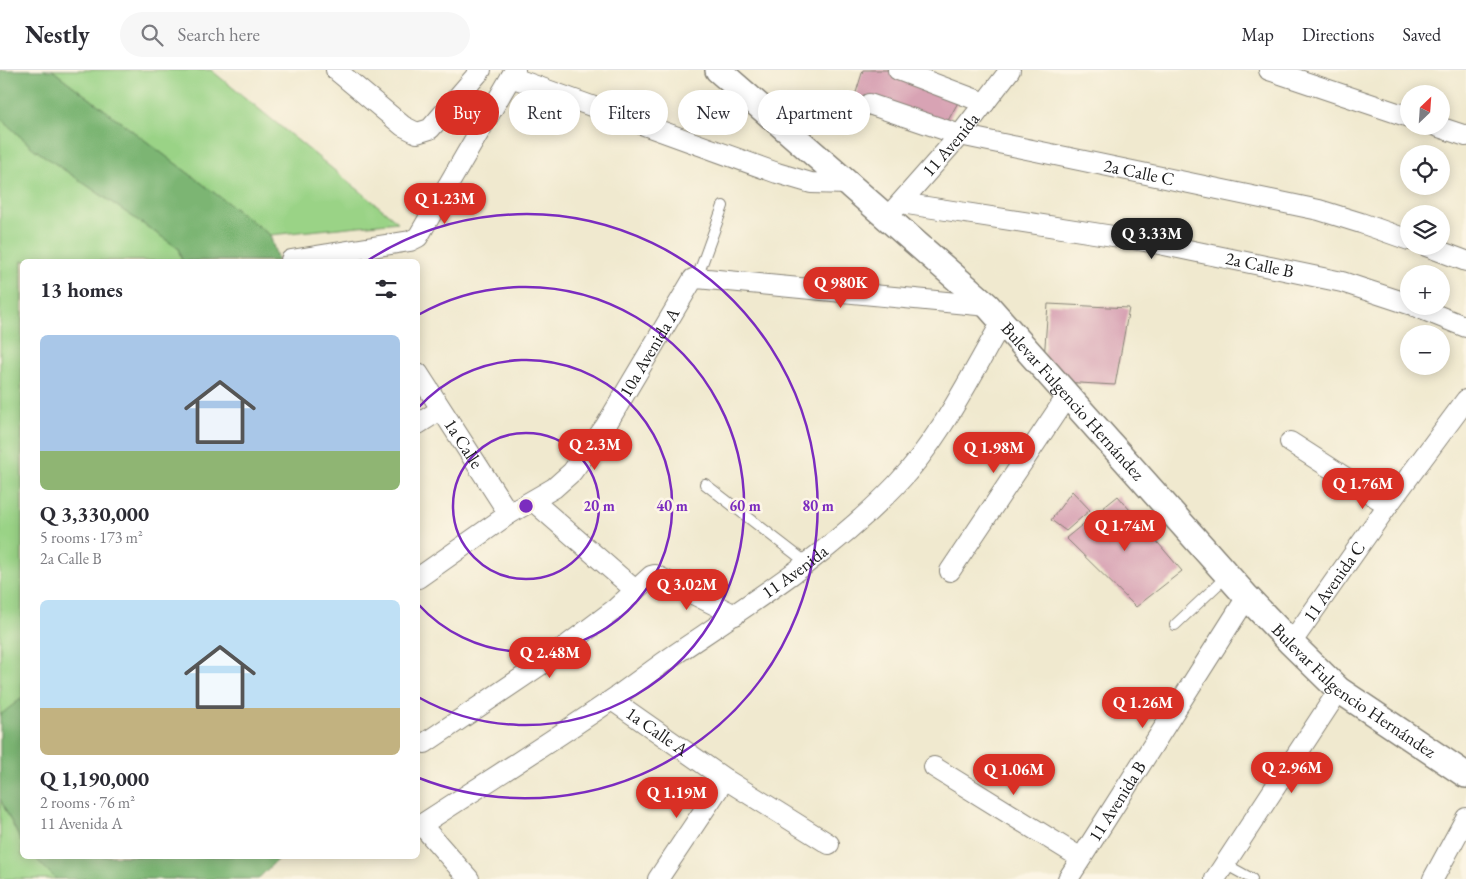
<!DOCTYPE html>
<html lang="en">
<head>
<meta charset="utf-8">
<style>
	:root { --surface:#fff; --page:#f7f7f7; --text:#2b2b33; --muted:#7c7c81; --line:#e1e1e2; --accent:#d93025 }
	body { margin:0; font-family:"EB Garamond",serif; background:var(--page); color:var(--text); height:100vh; display:flex; flex-direction:column; font-size:19px; white-space:nowrap }
	* { box-sizing:border-box; margin:0 }
	p { font-size:16px; color:var(--muted) }
	.icon { flex:none; width:28px; height:28px; fill:none; stroke:currentColor; stroke-width:2; stroke-linecap:round; stroke-linejoin:round }
	.map { position:relative; flex:1; overflow:hidden }
	.side { position:absolute; left:20px; top:189px; width:400px; height:600px; display:flex; flex-direction:column; background:var(--surface); border-radius:8px; box-shadow:0 2px 12px #0003 }
	.side>* { flex:none }
	.hud { position:absolute; left:435px; top:20px; width:475px; height:45px; display:flex; gap:10px }
	.needle { width:32px; rotate:25deg }
	.fabs { position:absolute; left:1400px; top:15px; display:grid; gap:10px }
	.fabs a { display:grid; place-items:center; width:50px; height:50px; border-radius:50%; background:var(--surface); box-shadow:0 2px 12px #0003; font-size:25px }
	.price { position:absolute; translate:-50% -42px; padding:0 11px; border-radius:18px; background:var(--accent); color:#fff; font-size:16px; line-height:32px; filter:drop-shadow(0 1px 2px #0008) }
	.price::after { content:''; position:absolute; left:50%; top:30px; width:15px; height:11px; margin-left:-8px; background:inherit; clip-path:polygon(0 0,100% 0,50% 100%) }
	.price.selected { background:#222; color:#fff }
	ul { padding:0; list-style:none }
	li { display:grid; align-content:center; gap:10px; height:265px; padding:0 20px }
	li span { display:grid; place-items:center; height:155px; border-radius:8px; color:#555 }
	li>.icon { margin-inline-start:auto }
	span .icon { width:90px; height:90px; fill:#fffc; stroke-width:1 }
	li b { font-size:21px }
	h2 { display:flex; justify-content:space-between; align-items:center; height:60px; padding:0 20px; font-size:21px }
	.pill { padding:0 18px; border-radius:22px; background:var(--surface); box-shadow:0 2px 12px #0003; font-size:18px; line-height:45px }
	.pill.selected { background:var(--accent); color:#fff }
	header { display:flex; align-items:center; gap:30px; box-sizing:border-box; height:70px; padding:0 25px; background:var(--surface); border-bottom:1px solid var(--line) }
	header strong { font-size:24px }
	nav { display:flex; gap:28px; margin-inline-start:auto; font-size:18px }
	.search { width:350px; height:45px; background:var(--page); display:flex; align-items:center; gap:12px; box-sizing:border-box; padding:0 18px; border-radius:28px; color:var(--muted); font-size:19px }
	.map>svg:first-child { display:block }
	.green { fill:#9ad386; stroke:#5b7851 }
	.forest { fill:#7bb573; stroke:#4c6848 }
	.building { fill:#d8a3b4 }
	.lines { fill:none; stroke-linecap:round; stroke-linejoin:round }
	.service-casing { stroke:#868276; stroke-width:12 }
	.minor-casing { stroke:#868276; stroke-width:22 }
	.tertiary-casing { stroke:#868276; stroke-width:28 }
	.service { stroke:#fff; stroke-width:10 }
	.minor { stroke:#fff; stroke-width:20 }
	.tertiary { stroke:#fff; stroke-width:25 }
	.ring { fill:none; stroke:#7b2cbf; stroke-width:2.5 }
	.labels { text-anchor:middle; stroke-width:5; stroke-linejoin:round; paint-order:stroke }
	.street-label { font-size:18px; fill:#1c1c1c; stroke:#fcf5e5 }
	.centre { fill:#7b2cbf; stroke:#fcf5e5; stroke-width:2.5 }
	.ring-label { font-size:15px; text-anchor:middle; font-weight:bold; fill:#7b2cbf; stroke:#fcf5e5; stroke-width:5; stroke-linejoin:round; paint-order:stroke }
</style>
</head>
<body>
<header>
<strong>Nestly</strong>
<div class="search"><svg class="icon" aria-label="search" viewBox="0 0 24 24"><circle cx="10" cy="10" r="6"/><path d="M15 15l6 6"/></svg>Search here</div>
<nav><a>Map</a><a>Directions</a><a>Saved</a></nav>
</header>
<div class="map">
<svg width="1466" height="809" viewBox="0 0 1466 809">
	<rect width="100%" height="100%" fill="#fcf5e5"/>
	<filter id="ink" filterUnits="userSpaceOnUse"><feTurbulence type="fractalNoise" baseFrequency=".02" numOctaves="2"/><feDisplacementMap in="SourceGraphic" scale="10" xChannelSelector="R" yChannelSelector="G"/><feConvolveMatrix kernelMatrix="1 2 1 2 8 2 1 2 1" color-interpolation-filters="sRGB"/></filter>
	<filter id="wash" filterUnits="userSpaceOnUse"><feTurbulence type="fractalNoise" baseFrequency=".0096" numOctaves="4" result="noise"/><feDisplacementMap in="SourceGraphic" scale="20" xChannelSelector="R" yChannelSelector="G"/><feGaussianBlur stdDeviation="1.12" result="paint"/><feColorMatrix in="noise" values="0 0 0 0 0 0 0 0 0 0 0 0 0 0 0 0 0 1.4 0 .05"/><feComposite in="paint" operator="in"/></filter>
	<g filter="url(#wash)">
		<rect width="100%" height="100%" fill="#f0e9cf"/>
		<path class="green" d="M52,0H211L398,152L270,165Z
			M0,48L34,79L178,178L182,191H22V628L0,647Z
			M0,729L22,773V786H33L56,809H0Z"/>
		<path class="forest" d="M0,0H52L270,165L278,191H182L178,178L34,79L0,48Z
			M22,628V773L0,729V645Z
			M33,786H281L258,809H56Z"/>
		<g id="blocks">
			<path class="building" d="M863,0H892L961,27L945,56L854,29Z
				M1048,234L1129,238L1115,315L1062,312L1044,290Z
				M1072,421L1090,440L1066,461L1051,450Z
				M1118,426L1182,501L1136,537L1066,468Z"/>
		</g>
	</g>
	<g filter="url(#ink)">
		<use href="#blocks" fill-opacity="0" stroke="#868276" stroke-width="1"/>
		<g class="lines">
			<defs>
				<path id="service" d="M697,208L723,136
					M705,414L807,493
					M1175,555L1227,506
					M1225,794L1252,809"/>
				<g id="minor">
					<path d="M336,0L403,56L417,63L430,59L481,0"/>
					<path d="M898,0L985,33"/>
					<path d="M1269,0L1409,47"/>
					<path d="M511,7L777,103L811,113L848,114"/>
					<path id="s1" d="M869,34L960,65L1319,140L1361,153L1409,170"/>
					<path d="M1436,56L1466,66"/>
					<path id="s2" d="M901,133L1145,171L1342,212L1409,234"/>
					<path id="s3" d="M893,141L960,65L1010,0"/>
					<path d="M1426,176L1466,191"/>
					<path d="M291,190L410,171L418,167L515,0"/>
					<path d="M1414,236L1466,257"/>
					<path id="s4" d="M418,303L509,444"/>
					<path d="M418,354L440,340"/>
					<path d="M1290,372L1388,435"/>
					<path d="M533,431L635,520"/>
					<path d="M950,501L1067,326"/>
					<path id="s5" d="M418,508L509,444L554,418L572,402L605,357L693,209L697,208L988,236"/>
					<path id="s6" d="M1291,573L1388,435L1466,330"/>
					<path id="s7" d="M612,630L725,709L829,774"/>
					<path d="M425,673L542,594L615,539L651,506L655,505L735,545"/>
					<path d="M934,697L1081,788"/>
					<path id="s8" d="M469,809L424,758V753C487,712 549,673 610,631C632,616 652,600 674,585C751,533 831,483 896,415C941,368 970,307 1002,252"/>
					<path d="M658,809L725,709"/>
					<path id="s9" d="M1068,809L1247,527"/>
					<path d="M1215,809L1339,620"/>
					<path d="M1433,809L1466,748"/>
				</g>
				<g id="tertiary">
					<path id="s10" d="M718,0L988,236L1247,527L1291,573L1339,620L1466,705"/>
				</g>
			</defs>
			<use href="#service" class="service-casing"/>
			<use href="#minor" class="minor-casing"/>
			<use href="#tertiary" class="tertiary-casing"/>
			<use href="#service" class="service"/>
			<use href="#minor" class="minor"/>
			<use href="#tertiary" class="tertiary"/>
		</g>
	</g>
	<g class="ring">
		<circle cx="526" cy="436" r="73"/>
		<path d="M418 338A146 146 0 1 1 418 534"/>
		<path d="M418 245A219 219 0 1 1 418 627"/>
		<path d="M367 191A292 292 0 1 1 419 708"/>
	</g>
	<g class="labels">
		<g class="street-label">
			<text dy="6" stroke="none"><textPath href="#s3" startOffset="88">11 Avenida</textPath></text>
			<text dy="6" stroke="none"><textPath href="#s1" startOffset="279">2a Calle C</textPath></text>
			<text dy="6" stroke="none"><textPath href="#s2" startOffset="364">2a Calle B</textPath></text>
			<text dy="6" stroke="none"><textPath href="#s5" startOffset="330">10a Avenida A</textPath></text>
			<text dy="6" stroke="none"><textPath href="#s10" startOffset="486">Bulevar Fulgencio Hernández</textPath></text>
			<text dy="6" stroke="none"><textPath href="#s4" startOffset="84">1a Calle</textPath></text>
			<text dy="6" stroke="none"><textPath href="#s8" startOffset="521">11 Avenida</textPath></text>
			<text dy="6" stroke="none"><textPath href="#s6" startOffset="75">11 Avenida C</textPath></text>
			<text dy="6" stroke="none"><textPath href="#s10" startOffset="891">Bulevar Fulgencio Hernández</textPath></text>
			<text dy="6" stroke="none"><textPath href="#s7" startOffset="55">1a Calle A</textPath></text>
			<text dy="6" stroke="none"><textPath href="#s9" startOffset="92">11 Avenida B</textPath></text>
		</g>
	</g>
	<circle cx="526" cy="436" r="8" class="centre"/>
	<g class="ring-label">
		<text x="599" y="441">20 m</text>
		<text x="672" y="441">40 m</text>
		<text x="745" y="441">60 m</text>
		<text x="818" y="441">80 m</text>
	</g>
</svg>
<div class="fabs">
<a><svg class="needle" viewBox="-14 -14 28 28"><path d="M0-13l5 13h-10z" fill="#e53935"/><path d="M0 13l5-13h-10z" fill="#7c7c81"/></svg></a>
<a><svg class="icon" aria-label="locate" viewBox="0 0 24 24"><circle cx="12" cy="12" r="6"/><path d="M12 2v4M12 18v4M2 12h4M18 12h4"/></svg></a>
<a><svg class="icon" aria-label="layers" viewBox="0 0 24 24"><path d="M12 4l9 5-9 5-9-5zM3 14l9 5 9-5"/></svg></a>
<a>+</a>
<a>−</a>
</div>
<b class="price" style="left:445px;top:155px">Q 1.23M</b>
<b class="price selected" style="left:1152px;top:190px">Q 3.33M</b>
<b class="price" style="left:841px;top:239px">Q 980K</b>
<b class="price" style="left:595px;top:401px">Q 2.3M</b>
<b class="price" style="left:994px;top:404px">Q 1.98M</b>
<b class="price" style="left:1363px;top:440px">Q 1.76M</b>
<b class="price" style="left:1125px;top:482px">Q 1.74M</b>
<b class="price" style="left:687px;top:541px">Q 3.02M</b>
<b class="price" style="left:550px;top:609px">Q 2.48M</b>
<b class="price" style="left:1143px;top:659px">Q 1.26M</b>
<b class="price" style="left:1292px;top:724px">Q 2.96M</b>
<b class="price" style="left:1014px;top:726px">Q 1.06M</b>
<b class="price" style="left:677px;top:749px">Q 1.19M</b>
<div class="hud">
<a class="pill selected">Buy</a>
<a class="pill">Rent</a>
<a class="pill">Filters</a>
<a class="pill">New</a>
<a class="pill">Apartment</a>
</div>
<section class="side">
<h2>13 homes<svg class="icon" aria-label="filters" viewBox="0 0 24 24"><path d="M4 7h16M4 17h16"/><circle cx="9" cy="7" r="2"/><circle cx="15" cy="17" r="2"/></svg></h2>
<ul>
<li><span style="background:linear-gradient(#a9c7e8 75%,#8fb573 0)"><svg class="icon" aria-label="home" viewBox="0 0 24 24"><path d="M3 11l9-7 9 7M6 9v11h12V9"/></svg></span><div><b>Q 3,330,000</b><p>5 rooms · 173 m²</p><p>2a Calle B</p></div></li>
<li><span style="background:linear-gradient(#bfe0f5 70%,#c2b280 0)"><svg class="icon" aria-label="home" viewBox="0 0 24 24"><path d="M3 11l9-7 9 7M6 9v11h12V9"/></svg></span><div><b>Q 1,190,000</b><p>2 rooms · 76 m²</p><p>11 Avenida A</p></div></li>
</ul>
</section>
</div>
</body>
</html>
